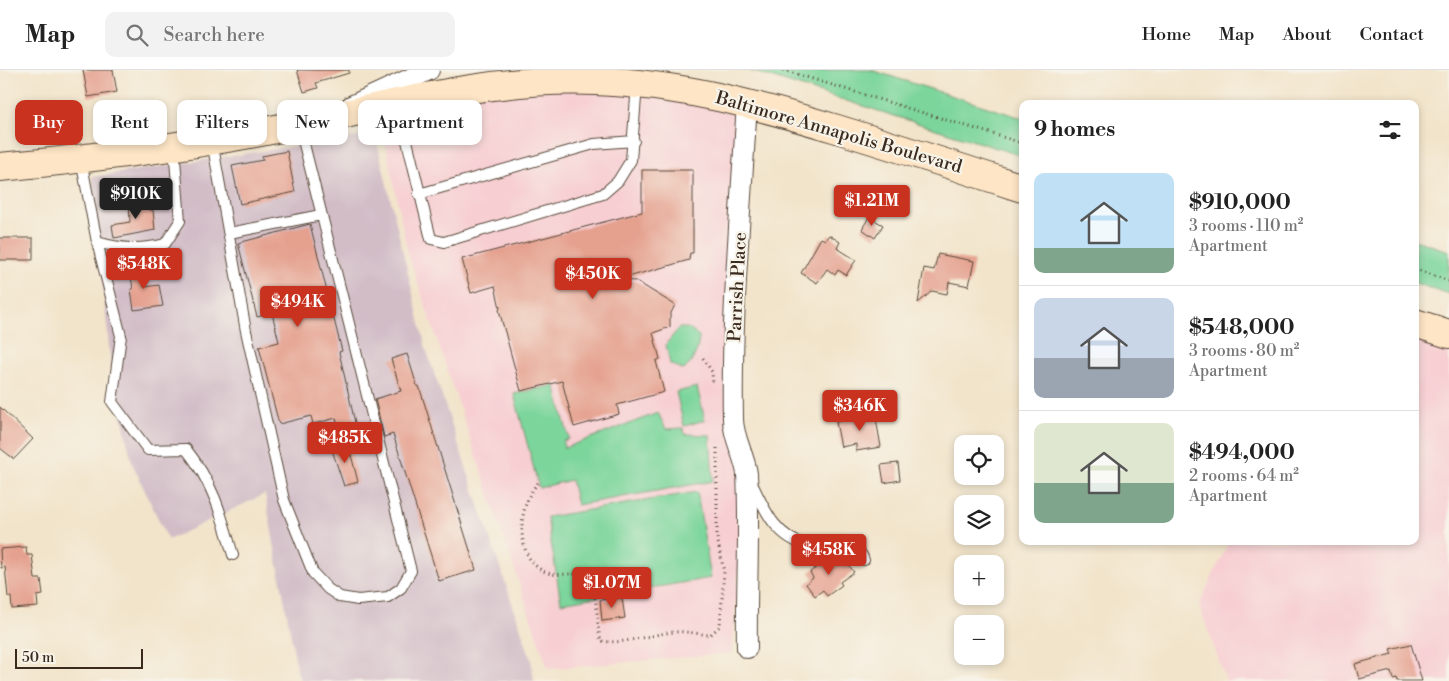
<!DOCTYPE html>
<html lang="en">
<head>
<meta charset="utf-8">
<style>
	:root { --surface:#fff; --page:#f2f2f2; --text:#222; --muted:#767676; --line:#e0e0e0; --accent:#c8321e }
	body { margin:0; font-family:"Libre Bodoni",serif; background:var(--page); color:var(--text); height:100vh; display:flex; flex-direction:column; font-size:19px; white-space:nowrap }
	* { box-sizing:border-box; margin:0 }
	p { font-size:16px; color:var(--muted) }
	.icon { flex:none; width:28px; height:28px; fill:none; stroke:currentColor; stroke-width:2; stroke-linecap:round; stroke-linejoin:round }
	.map { position:relative; flex:1; overflow:hidden }
	.drawer { position:absolute; left:1019px; top:30px; width:400px; height:445px; display:flex; flex-direction:column; background:var(--surface); border-radius:10px; box-shadow:0 2px 8px #0003 }
	.drawer>* { flex:none }
	.guide { position:absolute; left:15px; top:30px; width:475px; height:45px; display:flex; gap:10px }
	.tools { position:absolute; left:954px; top:365px; display:grid; gap:10px }
	.tools a { display:grid; place-items:center; width:50px; height:50px; border-radius:10px; background:var(--surface); box-shadow:0 2px 8px #0003; font-size:25px }
	.scale { position:absolute; left:15px; bottom:12px; width:128px; box-sizing:border-box; padding-left:5px; border:2px solid #3b2a1e; border-top:0; font-size:14px; line-height:18px; white-space:nowrap; color:#3b2a1e; -webkit-text-stroke:4px #f7f3e8; paint-order:stroke }
	.price { position:absolute; translate:-50% -42px; padding:0 11px; border-radius:5px; background:var(--accent); color:#fff; font-size:16px; line-height:32px; filter:drop-shadow(0 1px 2px #0008) }
	.price::after { content:''; position:absolute; left:50%; top:30px; width:15px; height:11px; margin-left:-8px; background:inherit; clip-path:polygon(0 0,100% 0,50% 100%) }
	.price.active { background:#222; color:#fff }
	ul { padding:0; list-style:none }
	li { display:flex; align-items:center; gap:15px; height:125px; padding:0 15px }
	li+li { border-top:1px solid var(--line) }
	li span { display:grid; place-items:center; flex:none; width:140px; height:100px; border-radius:10px; color:#555 }
	li>.icon { margin-inline-start:auto }
	span .icon { width:60px; height:60px; fill:#fffc; stroke-width:1 }
	li b { font-size:21px }
	h2 { display:flex; justify-content:space-between; align-items:center; height:60px; padding:0 15px; font-size:21px }
	.tag { padding:0 18px; border-radius:10px; background:var(--surface); box-shadow:0 2px 8px #0003; font-size:18px; line-height:45px }
	.tag.active { background:var(--accent); color:#fff }
	header { display:flex; align-items:center; gap:30px; box-sizing:border-box; height:70px; padding:0 25px; background:var(--surface); border-bottom:1px solid var(--line) }
	header strong { font-size:24px }
	nav { display:flex; gap:28px; margin-inline-start:auto; font-size:18px }
	.search { width:350px; height:45px; background:var(--page); display:flex; align-items:center; gap:12px; box-sizing:border-box; padding:0 18px; border-radius:10px; color:var(--muted); font-size:19px }
	.map>svg:first-child { display:block }
	.built { fill:#f7cfd3 }
	.industrial { fill:#d2bdc7 }
	.green { fill:#7cd59b; stroke:#5c805c }
	.building { fill:#e5a08e }
	.lines { fill:none; stroke-linecap:round; stroke-linejoin:round }
	.lane-casing { stroke:#564638; stroke-width:12 }
	.street-casing { stroke:#564638; stroke-width:22 }
	.secondary-casing { stroke:#564638; stroke-width:30 }
	.path { stroke:#564638; stroke-width:3; stroke-dasharray:1 4; stroke-linecap:butt }
	.lane { stroke:#fff; stroke-width:10 }
	.street { stroke:#fff; stroke-width:20 }
	.secondary { stroke:#fde5c5; stroke-width:28 }
	.labels { text-anchor:middle; stroke-width:4.5; stroke-linejoin:round; paint-order:stroke }
	.street-label { font-size:18px; fill:#3b2a1e; stroke:#f7f3e8 }
</style>
</head>
<body>
<header>
<strong>Map</strong>
<div class="search"><svg class="icon" aria-label="search" viewBox="0 0 24 24"><circle cx="10" cy="10" r="6"/><path d="M15 15l6 6"/></svg>Search here</div>
<nav><a>Home</a><a>Map</a><a>About</a><a>Contact</a></nav>
</header>
<div class="map">
<svg width="1449" height="611" viewBox="0 0 1449 611">
	<rect width="100%" height="100%" fill="#f7f3e8"/>
	<filter id="ink" filterUnits="userSpaceOnUse"><feTurbulence type="fractalNoise" baseFrequency=".02" numOctaves="2"/><feDisplacementMap in="SourceGraphic" scale="10" xChannelSelector="R" yChannelSelector="G"/><feConvolveMatrix kernelMatrix="1 2 1 2 8 2 1 2 1" color-interpolation-filters="sRGB"/></filter>
	<filter id="wash" filterUnits="userSpaceOnUse"><feTurbulence type="fractalNoise" baseFrequency=".0096" numOctaves="4" result="noise"/><feDisplacementMap in="SourceGraphic" scale="20" xChannelSelector="R" yChannelSelector="G"/><feGaussianBlur stdDeviation="1.12" result="paint"/><feColorMatrix in="noise" values="0 0 0 0 0 0 0 0 0 0 0 0 0 0 0 0 0 1.4 0 .05"/><feComposite in="paint" operator="in"/></filter>
	<g filter="url(#wash)">
		<rect width="100%" height="100%" fill="#f2e4ca"/>
		<path class="built" d="M542,12L747,32L733,302L746,401L732,583L548,599L408,184L378,36Z
			M1415,253L1449,264V611H1226L1199,535L1229,471H1415Z"/>
		<path class="industrial" d="M375,64L426,279L531,589L534,611H303L298,605L265,424L168,470L132,393L111,296L92,107Z"/>
		<path class="green" d="M748,0H871L1022,48V86Z
			M1415,170L1449,181V224L1415,213Z
			M679,258H688L699,266C699,279 693,292 684,300L670,294L666,274Z
			M555,315L569,369L563,371L564,378L658,343L666,359L683,358L685,364L710,365L713,411L577,435L571,410L539,418L514,324Z
			M697,317L705,350L684,356L676,322Z
			M697,422L711,508L561,533L547,447Z"/>
		<g id="blocks">
			<path class="building" d="M83,0H113L117,22L88,27Z
				M297,0H349V3L316,13L318,18L304,22Z
				M287,81L295,122L240,134L232,96L263,90L262,86Z
				M642,100H693V183H690L689,190L617,210L636,211L675,235L670,245V257L653,263L660,289L656,291L664,322L617,335L619,344L574,357L562,311L521,321L499,240L500,238L495,216L471,223L462,189L642,142Z
				M144,129L145,137L150,136V140H153L155,160L114,168L112,155L130,152L129,131Z
				M869,147L883,155L875,168L862,159Z
				M310,154L342,281L339,282L356,357L339,361L336,348L313,354L311,346L279,354L259,277L279,272L272,243L257,247L238,173Z
				M829,165L840,172L837,178L856,190L846,205L838,200L835,205L827,199L817,213L801,203L821,168L825,170Z
				M0,168H33V190H0Z
				M938,184L974,191L969,216L949,212L947,224L932,221L918,233L924,198L934,200Z
				M142,193L144,217L159,215L163,236L134,240L131,219H133L129,194Z
				M407,284L417,316H419L476,500L439,511L393,364L384,367L375,329L401,321L391,289Z
				M0,337L33,369L14,389L0,378Z
				M875,343L881,377L856,381V374L841,377L836,352L852,349L851,346Z
				M348,373L358,412L344,416L332,380L335,379L334,377Z
				M898,393L900,410L884,413L881,395Z
				M26,477L27,485H32L35,509H41L43,525L37,526L38,537L12,539L11,527H8L5,497L1,498L0,479Z
				M841,485L854,502L840,512L842,515L827,526L823,520L815,526L806,514L813,508L810,502L825,491L828,496Z
				M622,528L625,548L602,551L600,530Z
				M1411,574L1422,611H1397L1396,608L1393,609L1391,601L1359,609L1355,594L1392,584L1390,579Z"/>
		</g>
	</g>
	<g filter="url(#ink)">
		<use href="#blocks" fill-opacity="0" stroke="#564638" stroke-width="1"/>
		<g class="lines">
			<defs>
				<path id="lane" d="M398,34L431,169L444,172L603,124L618,111L631,90L637,15
					M212,71L246,261L284,430L313,503L328,519L340,527L358,530L388,527L401,518L411,501L299,54
					M81,90L97,172L121,266L112,332L148,380L186,379C213,413 221,443 233,485
					M419,124L594,74L634,71
					M229,163L321,145
					M97,172C121,179 140,180 165,174L180,151L174,77
					M752,413C765,441 776,468 809,476C826,481 858,468 864,490"/>
				<path id="street" d="M747,32C741,137 731,244 733,349C733,368 745,386 747,404C750,462 746,520 747,578
					M351,36L429,0"/>
				<path id="secondary" d="M0,97C95,88 192,76 286,57C387,36 492,6 596,11C681,14 757,35 837,59C899,78 961,98 1022,118
					M1415,253L1449,264"/>
			</defs>
			<use href="#lane" class="lane-casing"/>
			<use href="#street" class="street-casing"/>
			<use href="#secondary" class="secondary-casing"/>
			<path class="path" d="M783,0L1022,73
				M1415,199L1449,211
				M703,288L712,302L713,315
				M538,413C517,435 513,491 548,503C560,508 578,498 588,511C600,528 595,552 601,571C625,575 650,564 675,562C686,561 699,564 710,565L720,556L724,502L717,467V374"/>
			<use href="#lane" class="lane"/>
			<use href="#street" class="street"/>
			<use href="#secondary" class="secondary"/>
		</g>
	</g>
	<g class="labels">
		<g class="street-label">
			<text transform="translate(839 62) rotate(16)" y="6">Baltimore Annapolis Boulevard</text>
			<text transform="translate(737 217) rotate(-87)" y="6">Parrish Place</text>
		</g>
	</g>
</svg>
<div class="tools">
<a><svg class="icon" aria-label="locate" viewBox="0 0 24 24"><circle cx="12" cy="12" r="6"/><path d="M12 2v4M12 18v4M2 12h4M18 12h4"/></svg></a>
<a><svg class="icon" aria-label="layers" viewBox="0 0 24 24"><path d="M12 4l9 5-9 5-9-5zM3 14l9 5 9-5"/></svg></a>
<a>+</a>
<a>−</a>
</div>
<div class="scale">50 m</div>
<b class="price active" style="left:136px;top:150px">$910K</b>
<b class="price" style="left:872px;top:157px">$1.21M</b>
<b class="price" style="left:144px;top:220px">$548K</b>
<b class="price" style="left:593px;top:230px">$450K</b>
<b class="price" style="left:298px;top:258px">$494K</b>
<b class="price" style="left:860px;top:362px">$346K</b>
<b class="price" style="left:345px;top:394px">$485K</b>
<b class="price" style="left:829px;top:506px">$458K</b>
<b class="price" style="left:612px;top:539px">$1.07M</b>
<div class="guide">
<a class="tag active">Buy</a>
<a class="tag">Rent</a>
<a class="tag">Filters</a>
<a class="tag">New</a>
<a class="tag">Apartment</a>
</div>
<section class="drawer">
<h2>9 homes<svg class="icon" aria-label="filters" viewBox="0 0 24 24"><path d="M4 7h16M4 17h16"/><circle cx="9" cy="7" r="2"/><circle cx="15" cy="17" r="2"/></svg></h2>
<ul>
<li><span style="background:linear-gradient(#bfe0f5 75%,#7fa58c 0)"><svg class="icon" aria-label="home" viewBox="0 0 24 24"><path d="M3 11l9-7 9 7M6 9v11h12V9"/></svg></span><div><b>$910,000</b><p>3 rooms · 110 m²</p><p>Apartment</p></div></li>
<li><span style="background:linear-gradient(#c9d6e8 60%,#9aa5b1 0)"><svg class="icon" aria-label="home" viewBox="0 0 24 24"><path d="M3 11l9-7 9 7M6 9v11h12V9"/></svg></span><div><b>$548,000</b><p>3 rooms · 80 m²</p><p>Apartment</p></div></li>
<li><span style="background:linear-gradient(#dfe7d0 60%,#7fa58c 0)"><svg class="icon" aria-label="home" viewBox="0 0 24 24"><path d="M3 11l9-7 9 7M6 9v11h12V9"/></svg></span><div><b>$494,000</b><p>2 rooms · 64 m²</p><p>Apartment</p></div></li>
</ul>
</section>
</div>
</body>
</html>
